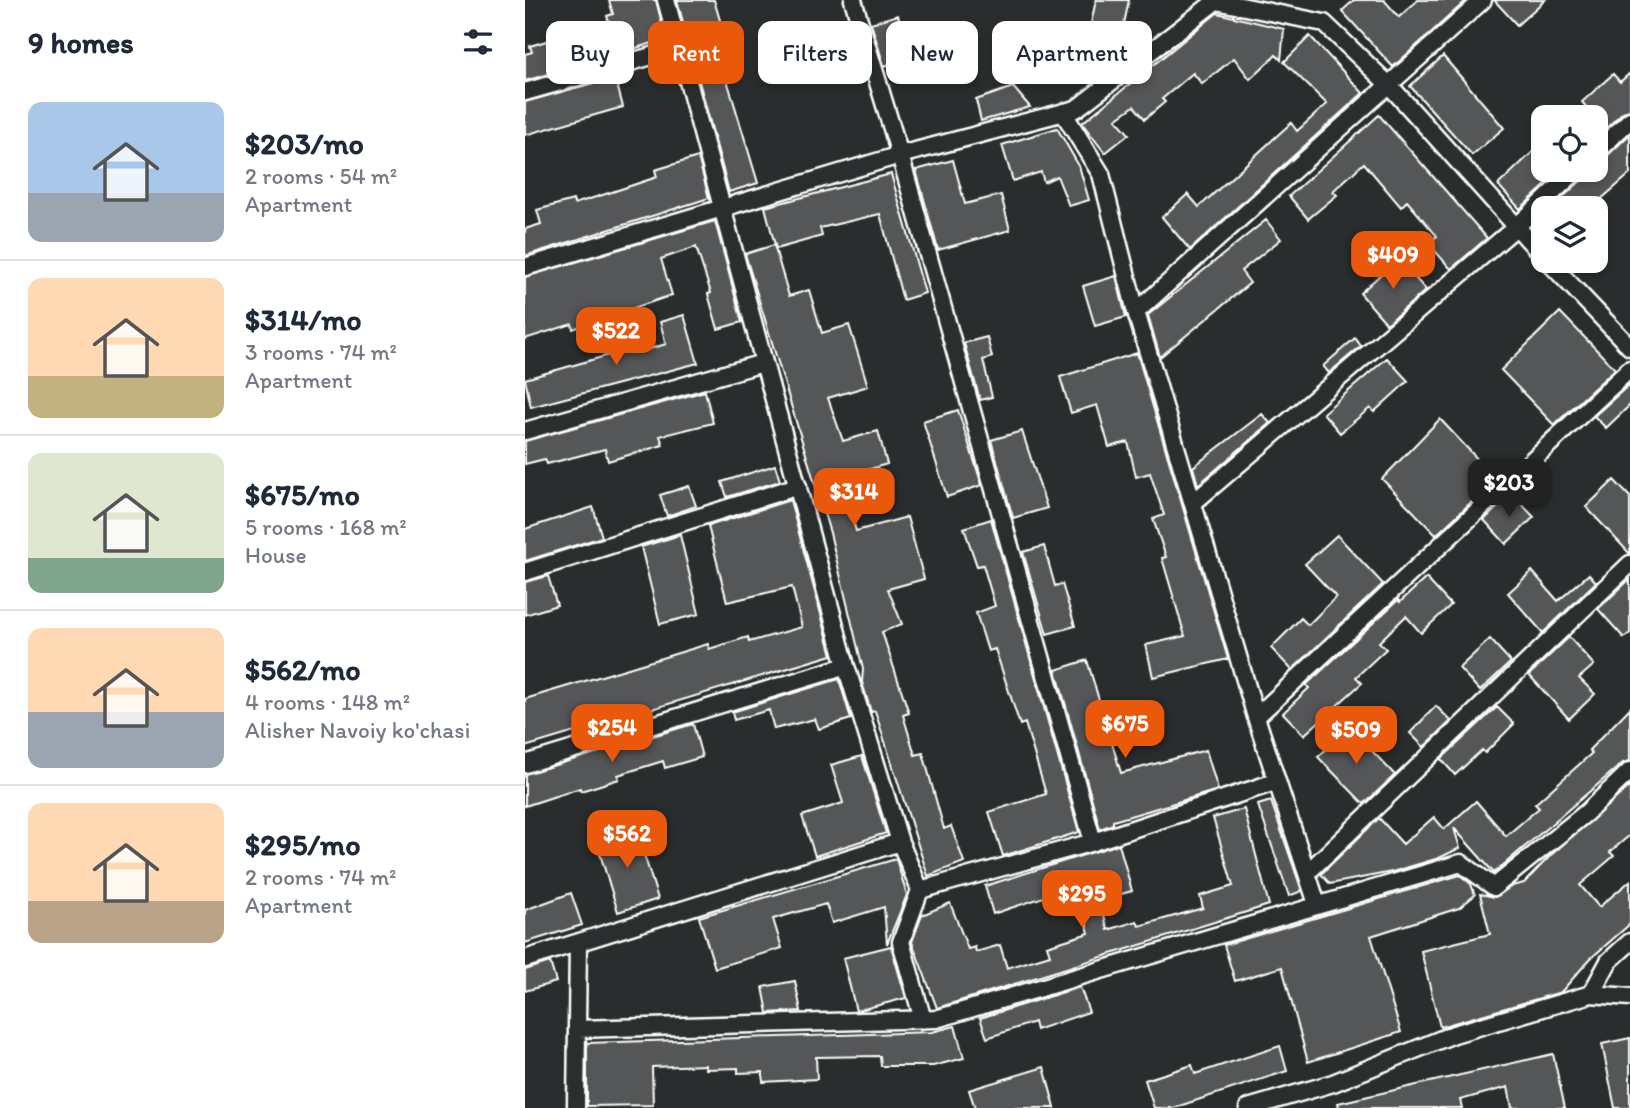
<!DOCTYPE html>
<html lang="en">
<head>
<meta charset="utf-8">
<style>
	:root { --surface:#fff; --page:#f6f6f7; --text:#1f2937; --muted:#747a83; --line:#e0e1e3; --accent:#ea580c }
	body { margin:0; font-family:Itim,sans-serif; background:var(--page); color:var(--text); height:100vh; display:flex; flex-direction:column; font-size:26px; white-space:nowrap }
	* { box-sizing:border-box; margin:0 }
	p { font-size:23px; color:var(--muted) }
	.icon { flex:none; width:38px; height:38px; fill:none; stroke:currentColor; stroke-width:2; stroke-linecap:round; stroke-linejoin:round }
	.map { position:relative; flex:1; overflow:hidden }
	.side { display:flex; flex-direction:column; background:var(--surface); width:525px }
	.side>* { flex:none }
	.hud { position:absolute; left:21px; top:21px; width:665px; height:63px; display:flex; gap:14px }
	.controls { position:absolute; left:1006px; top:105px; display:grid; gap:14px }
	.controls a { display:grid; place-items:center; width:77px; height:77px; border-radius:14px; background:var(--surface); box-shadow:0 4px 10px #0003; font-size:35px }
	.price { position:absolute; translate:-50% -60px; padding:0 16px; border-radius:14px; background:var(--accent); color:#fff; font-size:23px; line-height:46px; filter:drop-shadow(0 2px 4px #0008) }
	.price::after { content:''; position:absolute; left:50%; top:42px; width:21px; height:16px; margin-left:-10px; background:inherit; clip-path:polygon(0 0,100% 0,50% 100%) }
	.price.active { background:#222; color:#fff }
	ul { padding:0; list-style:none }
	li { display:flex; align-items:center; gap:21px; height:175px; padding:0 28px }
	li+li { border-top:2px solid var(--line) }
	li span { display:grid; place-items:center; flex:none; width:196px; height:140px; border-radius:14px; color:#555 }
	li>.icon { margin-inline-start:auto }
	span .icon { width:84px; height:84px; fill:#fffc; stroke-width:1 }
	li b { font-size:30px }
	h2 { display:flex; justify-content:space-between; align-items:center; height:84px; padding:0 28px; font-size:30px }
	.chip { padding:0 24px; border-radius:14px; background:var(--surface); box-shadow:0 4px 10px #0003; font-size:24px; line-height:63px }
	.chip.active { background:var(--accent); color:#fff }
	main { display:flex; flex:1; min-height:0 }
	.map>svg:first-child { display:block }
	.building { fill:#555758; stroke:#fff; stroke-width:2 }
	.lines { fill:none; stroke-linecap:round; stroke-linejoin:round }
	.minor-casing { stroke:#fff; stroke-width:21 }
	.minor { stroke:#2a2d2e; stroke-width:16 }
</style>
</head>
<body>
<main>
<section class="side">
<h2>9 homes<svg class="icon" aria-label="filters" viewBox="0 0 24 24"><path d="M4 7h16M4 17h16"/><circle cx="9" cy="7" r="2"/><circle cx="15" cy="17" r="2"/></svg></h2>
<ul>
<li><span style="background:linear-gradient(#a9c7e8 65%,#9aa5b1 0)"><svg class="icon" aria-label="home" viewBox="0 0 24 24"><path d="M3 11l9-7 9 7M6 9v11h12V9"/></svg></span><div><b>$203/mo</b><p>2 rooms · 54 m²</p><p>Apartment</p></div></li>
<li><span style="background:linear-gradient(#ffd9b3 70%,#c2b280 0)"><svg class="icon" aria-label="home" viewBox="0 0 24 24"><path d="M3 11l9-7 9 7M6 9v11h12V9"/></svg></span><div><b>$314/mo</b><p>3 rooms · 74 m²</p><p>Apartment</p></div></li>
<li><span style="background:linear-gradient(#dfe7d0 75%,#7fa58c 0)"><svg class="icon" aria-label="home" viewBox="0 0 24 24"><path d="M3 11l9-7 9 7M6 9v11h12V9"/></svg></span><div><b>$675/mo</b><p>5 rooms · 168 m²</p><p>House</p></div></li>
<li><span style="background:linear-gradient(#ffd9b3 60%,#9aa5b1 0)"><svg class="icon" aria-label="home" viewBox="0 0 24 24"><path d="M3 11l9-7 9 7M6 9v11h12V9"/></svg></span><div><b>$562/mo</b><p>4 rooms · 148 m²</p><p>Alisher Navoiy ko'chasi</p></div></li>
<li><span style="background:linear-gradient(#ffd9b3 70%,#b9a48a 0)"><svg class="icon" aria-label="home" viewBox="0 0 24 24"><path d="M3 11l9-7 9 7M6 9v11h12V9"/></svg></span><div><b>$295/mo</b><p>2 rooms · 74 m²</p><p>Apartment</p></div></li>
</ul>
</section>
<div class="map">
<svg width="1105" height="1108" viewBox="0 0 1105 1108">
	<rect width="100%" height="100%" fill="#2a2d2e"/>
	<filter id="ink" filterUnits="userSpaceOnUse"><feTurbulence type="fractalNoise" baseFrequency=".0143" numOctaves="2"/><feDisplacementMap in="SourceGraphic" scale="14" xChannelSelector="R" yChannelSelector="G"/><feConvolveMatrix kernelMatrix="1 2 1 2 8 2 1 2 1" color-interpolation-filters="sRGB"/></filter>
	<g filter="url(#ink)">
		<path class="building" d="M84,0H131L141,39L0,81V54L7,52L5,46L84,22L82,16L88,14Z
			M152,0H189L197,27L187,30L233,183L204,192Z
			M571,0H604L591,62L559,56Z
			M829,0H859L874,17L893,0H942L868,67L817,11Z
			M969,0H1020L992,25Z
			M692,13L759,29L756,60L751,55L725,79L709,58L677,84L668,73L637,99L640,102L620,119L609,106L591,119L604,134L580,153L557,123Z
			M373,15L385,58L359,66L346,23Z
			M785,36L838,93L665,250L637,217L663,194L674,207L766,123L772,131L802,104L759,62Z
			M918,56L979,128L947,155L885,86Z
			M1105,73V110L1098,112L1071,138V117H1053L1063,109L1057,102L1088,74L1095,82Z
			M90,77L98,107L0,135V102Z
			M488,87L505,107L456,121L451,100Z
			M854,115L962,238L926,269L903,243L912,236L882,201L876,207L839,163L808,191L812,195L783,219L764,196Z
			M532,128L554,166L564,200L544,206L532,176L519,182L516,172L488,181L477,145Z
			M1105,134V174L1066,208H1026L1059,178L1062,170H1071V162L1078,160Z
			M1018,142V170H1037L995,209L973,185Z
			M173,157L184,198L0,256V229L16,224L12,210L48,200L49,204L90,191L132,177L130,170Z
			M428,160L440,204L476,195L485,230L413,250L391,170Z
			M366,174L400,293L378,300L355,214L295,228L297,236L251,249L240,207Z
			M741,220L756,239L716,271L725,283L635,357L623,315Z
			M190,221L217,322L193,329L183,294L186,293L171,247L136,259L147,295L48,329L47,324L0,339V277Z
			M249,245L264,296L284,290L297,333L324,325L343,386L303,398L318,441L353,431L362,464L315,478L331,531L382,517L399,579L363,589L377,624L357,632L384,713L378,715L390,755L398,753L419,829L426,826L439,862L403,876L350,711L346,712L337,682L338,669L305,533L220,254Z
			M873,259L901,290L862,324L835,293Z
			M591,276L601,317L570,326L558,286Z
			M1035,312L1090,369L1029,425L976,370Z
			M159,315L173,363L6,407L0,379L112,347L114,352L141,344L135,322Z
			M462,337L467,357L458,360L467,397L455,400L439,343Z
			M830,338L836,346L804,373L798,366Z
			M612,353L703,659L628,677L621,645L660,636L637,558L641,557L628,519L639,515L625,473L611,477L603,442L584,447L572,405L546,413L535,377Z
			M862,358L883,381L849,412L845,408L815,433L798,413Z
			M1105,384V405L1081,428L1069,416Z
			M180,391L188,423L135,436L138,445L83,461L80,449L22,464L20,459L0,464V441Z
			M433,410L457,485L422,497L398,421Z
			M737,414L745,423L673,485L668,467Z
			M915,419L971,479L911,535L857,479Z
			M497,431L522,508L488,518L466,440Z
			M250,465L255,481L202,497L197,482Z
			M1089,480L1105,497V554L1061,507Z
			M164,486L171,506L142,516L135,495Z
			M987,494L1009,517L981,544L959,520Z
			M265,500L307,655L0,747V699L183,644L184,649L223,637L224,642L277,627L267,587L202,602L183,526Z
			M68,507L77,537L0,561V529Z
			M466,519L554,832L478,856L464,812L521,794L500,723L495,725L470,649L463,651L451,613L470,606L458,565L452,566L439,528Z
			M155,535L174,614L135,624L116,547Z
			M812,535L858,584L767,670L746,648L776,618L783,625L811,597L780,564Z
			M519,546L530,586L537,584L550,626L522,634L498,552Z
			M1007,571L1033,601L1064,574L1071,582L1018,633L983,593Z
			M23,576L32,605L0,615V582Z
			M901,578L926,605L896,633L881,616L854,642L861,649L831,677L837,683L779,735L758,713L784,688L781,685L873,600L875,602Z
			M1105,579V633L1099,638L1073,609Z
			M1044,637L1069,665L1054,678L1070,694L1044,719L1004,675Z
			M965,639L986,662L955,691L934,668Z
			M562,660L596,773L681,750L693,790L588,821V824L575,829L531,670Z
			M314,679L326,719L294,729L290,719L249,729L244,710L209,720L207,712Z
			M911,706L926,721L899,747L885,733Z
			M972,707L989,724L960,753L957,750L930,775L916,759Z
			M1105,708V761L1098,763L969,873L929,828L935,848L914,858L867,872L805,884L796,874L854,818L878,844L909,817L919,829L951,801L981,836L1014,808L1010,804L1067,753L1064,750Z
			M168,724L177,757L140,768L138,761L93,775L94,779L56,791L55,788L0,806V774Z
			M824,727L870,775L839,804L793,757Z
			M337,756L361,833L290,856L277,816L318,803L306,765Z
			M1105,786V835L1085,852L1089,856L1055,885L1074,907L1105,881V924L1065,959L1036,992L915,1027L896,951L965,934L955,894L970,897L987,886L999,883L1026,855Z
			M746,801L777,891L764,896L733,805Z
			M719,809L744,905L412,1008L387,942L397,915L425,903L443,949L450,947L451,952L475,945L482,968L525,955L522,946L564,933L559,914L577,909L583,930L612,921L614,926L678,908L675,896L708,886L688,818Z
			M111,829L133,899L93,912L71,841Z
			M594,844L607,891L575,900L569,880L468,914L460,886Z
			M371,859L382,895L362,944L359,907L307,923L301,904L248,919L257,948L190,968L174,917Z
			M935,875L946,884L950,895L934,908L846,936L876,1032L783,1062L757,967L710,981L699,945Z
			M46,893L57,925L0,943V910Z
			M366,946L381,998L331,1011L318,958Z
			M25,962L31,982L0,991V970Z
			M270,981L276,1011L243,1013L238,987Z
			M555,987L564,1012L511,1030L509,1022L462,1038L455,1018Z
			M430,1026L439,1058L408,1066H356L355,1056L291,1057L292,1079L238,1082V1072L213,1073V1068L181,1069V1065L127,1067L128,1105L62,1106V1043L407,1032Z
			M1105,1038V1108H1090L1077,1044Z
			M755,1046L762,1071L648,1108H629L620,1080L667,1065L670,1074Z
			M1028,1054L1040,1108H987L983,1087L935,1100L937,1108H814L813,1103Z
			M519,1067L530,1108H450L444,1090Z"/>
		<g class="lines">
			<defs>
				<path id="minor" d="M141,0L321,666L375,842L395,890L376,942L398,1020
					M328,0L375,155L568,842
					M0,92L155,48
					M538,112L576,174L611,312L731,717L792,904
					M1071,152L1105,120
					M1023,261L1105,347
					M0,267L375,155L551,109L691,1L799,23L865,86L1018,256
					M611,312L958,0
					M0,431L238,363
					M668,503L991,227L1052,170
					M0,572L273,486
					M731,717L1105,369
					M0,764L321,666
					M782,873L1105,564
					M395,890L568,842L750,782
					M0,959L375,842
					M1066,994L1084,961L1105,942
					M52,1029L411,1019L936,863L969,887L1061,813L1105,771
					M51,1108L53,943
					M723,1108L808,1083L929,1034L1066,994L1105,997"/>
			</defs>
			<use href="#minor" class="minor-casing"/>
			<use href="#minor" class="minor"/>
		</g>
	</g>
</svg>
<div class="controls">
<a><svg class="icon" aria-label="locate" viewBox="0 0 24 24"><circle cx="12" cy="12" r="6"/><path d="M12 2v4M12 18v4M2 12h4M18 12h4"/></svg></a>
<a><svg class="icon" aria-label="layers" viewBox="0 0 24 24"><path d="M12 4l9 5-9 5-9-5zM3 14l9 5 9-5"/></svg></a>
</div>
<b class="price" style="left:868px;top:291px">$409</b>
<b class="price" style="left:91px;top:367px">$522</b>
<b class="price active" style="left:984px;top:519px">$203</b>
<b class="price" style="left:329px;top:528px">$314</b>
<b class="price" style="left:600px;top:760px">$675</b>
<b class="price" style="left:87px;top:764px">$254</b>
<b class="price" style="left:831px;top:766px">$509</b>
<b class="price" style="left:102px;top:870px">$562</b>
<b class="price" style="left:557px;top:930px">$295</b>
<div class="hud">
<a class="chip">Buy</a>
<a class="chip active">Rent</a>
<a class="chip">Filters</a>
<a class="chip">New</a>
<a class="chip">Apartment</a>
</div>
</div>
</main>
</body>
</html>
